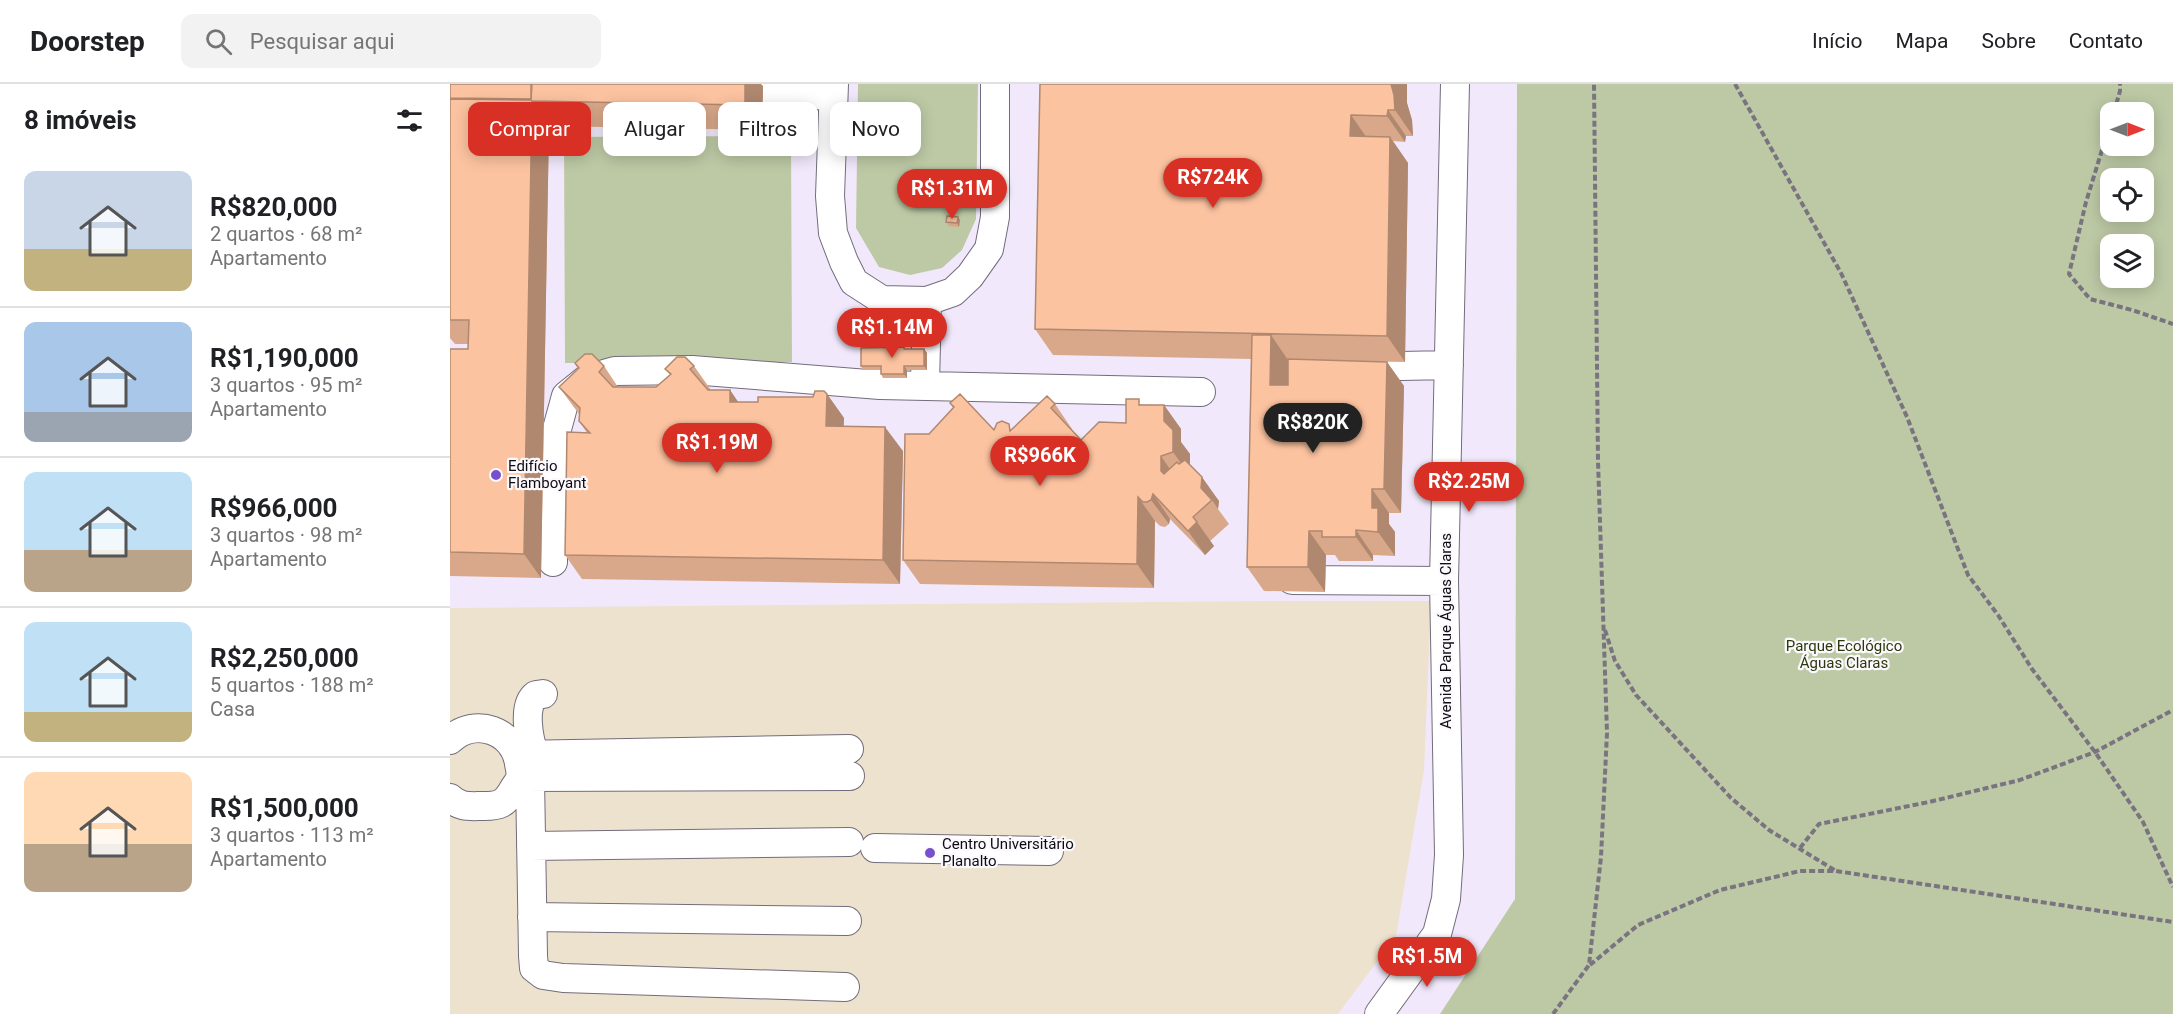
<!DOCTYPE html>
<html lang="pt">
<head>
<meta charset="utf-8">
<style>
	:root { --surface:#fff; --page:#f2f2f2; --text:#202124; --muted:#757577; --line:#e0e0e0; --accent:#d93025 }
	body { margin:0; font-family:Roboto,sans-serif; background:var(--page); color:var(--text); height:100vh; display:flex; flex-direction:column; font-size:22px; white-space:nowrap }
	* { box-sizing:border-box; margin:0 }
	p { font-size:20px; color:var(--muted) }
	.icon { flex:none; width:33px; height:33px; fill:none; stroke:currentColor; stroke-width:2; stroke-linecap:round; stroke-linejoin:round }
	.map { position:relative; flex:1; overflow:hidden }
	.details { display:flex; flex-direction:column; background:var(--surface); width:450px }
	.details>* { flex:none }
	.hud { position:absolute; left:18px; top:18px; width:570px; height:54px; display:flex; gap:12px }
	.needle { width:39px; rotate:90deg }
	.buttons { position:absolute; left:1650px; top:18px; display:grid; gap:12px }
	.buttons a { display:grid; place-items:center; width:54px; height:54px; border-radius:12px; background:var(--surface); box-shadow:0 3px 15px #0003; font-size:30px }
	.price { position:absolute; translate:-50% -51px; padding:0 14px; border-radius:21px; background:var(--accent); color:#fff; font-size:20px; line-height:39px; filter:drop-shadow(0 2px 3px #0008) }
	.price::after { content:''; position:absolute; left:50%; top:36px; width:18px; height:14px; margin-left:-9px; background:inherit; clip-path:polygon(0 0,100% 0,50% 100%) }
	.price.selected { background:#222; color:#fff }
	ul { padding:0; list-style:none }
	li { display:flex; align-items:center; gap:18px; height:150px; padding:0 24px }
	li+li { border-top:2px solid var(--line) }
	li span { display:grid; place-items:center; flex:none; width:168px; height:120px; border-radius:12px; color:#555 }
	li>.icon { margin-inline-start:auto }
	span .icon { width:72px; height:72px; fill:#fffc; stroke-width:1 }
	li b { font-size:26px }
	h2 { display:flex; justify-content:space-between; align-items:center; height:72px; padding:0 24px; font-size:26px }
	.pill { padding:0 21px; border-radius:12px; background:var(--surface); box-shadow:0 3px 15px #0003; font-size:21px; line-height:54px }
	.pill.selected { background:var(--accent); color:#fff }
	header { display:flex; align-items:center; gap:36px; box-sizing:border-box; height:84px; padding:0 30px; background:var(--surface); border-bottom:2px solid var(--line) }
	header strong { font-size:28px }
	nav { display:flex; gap:33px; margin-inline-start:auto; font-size:21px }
	.search { width:420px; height:54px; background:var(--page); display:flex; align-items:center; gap:15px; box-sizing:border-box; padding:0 21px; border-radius:12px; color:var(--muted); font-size:22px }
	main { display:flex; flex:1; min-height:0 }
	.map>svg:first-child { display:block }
	.education { fill:#ede2cd }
	.green { fill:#bdc9a5; fill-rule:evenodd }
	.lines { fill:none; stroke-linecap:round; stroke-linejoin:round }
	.minor-casing { stroke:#736c7c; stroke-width:30 }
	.path { stroke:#797480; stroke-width:4; stroke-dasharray:6 3; stroke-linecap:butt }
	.minor { stroke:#fff; stroke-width:28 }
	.wall { fill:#d9a88a }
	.shaded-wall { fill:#b08870 }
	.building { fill:#fcc3a0; stroke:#b08870; stroke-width:1.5 }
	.poi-dot { fill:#7651cb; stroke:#fbf9fd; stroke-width:2 }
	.labels { text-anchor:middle; stroke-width:4.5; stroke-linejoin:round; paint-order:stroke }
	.poi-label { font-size:15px; fill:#0e0b11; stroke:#fbf9fd; text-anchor:start }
	.street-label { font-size:15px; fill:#0e0b11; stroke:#fbf9fd }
	.park-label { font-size:15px; fill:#2d380c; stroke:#fbf9fd }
</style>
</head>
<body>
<header>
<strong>Doorstep</strong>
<div class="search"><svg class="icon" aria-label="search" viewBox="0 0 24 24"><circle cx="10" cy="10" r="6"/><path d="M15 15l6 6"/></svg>Pesquisar aqui</div>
<nav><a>Início</a><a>Mapa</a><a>Sobre</a><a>Contato</a></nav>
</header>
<main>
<section class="details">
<h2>8 imóveis<svg class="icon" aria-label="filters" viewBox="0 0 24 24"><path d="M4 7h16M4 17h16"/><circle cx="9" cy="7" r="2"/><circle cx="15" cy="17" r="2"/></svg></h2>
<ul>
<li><span style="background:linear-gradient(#c9d6e8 65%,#c2b280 0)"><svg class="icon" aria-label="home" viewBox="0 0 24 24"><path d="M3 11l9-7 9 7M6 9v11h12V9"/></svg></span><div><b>R$820,000</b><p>2 quartos · 68 m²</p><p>Apartamento</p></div></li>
<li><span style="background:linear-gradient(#a9c7e8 75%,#9aa5b1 0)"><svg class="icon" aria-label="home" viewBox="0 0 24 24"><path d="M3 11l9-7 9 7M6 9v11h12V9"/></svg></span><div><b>R$1,190,000</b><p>3 quartos · 95 m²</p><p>Apartamento</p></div></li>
<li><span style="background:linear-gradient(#bfe0f5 65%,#b9a48a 0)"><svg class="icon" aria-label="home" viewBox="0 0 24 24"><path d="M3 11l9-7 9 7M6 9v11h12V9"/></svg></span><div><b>R$966,000</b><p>3 quartos · 98 m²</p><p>Apartamento</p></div></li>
<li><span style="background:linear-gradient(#bfe0f5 75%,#c2b280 0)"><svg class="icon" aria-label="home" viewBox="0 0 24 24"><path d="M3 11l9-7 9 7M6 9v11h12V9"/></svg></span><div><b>R$2,250,000</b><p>5 quartos · 188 m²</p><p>Casa</p></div></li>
<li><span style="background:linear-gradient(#ffd9b3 60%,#b9a48a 0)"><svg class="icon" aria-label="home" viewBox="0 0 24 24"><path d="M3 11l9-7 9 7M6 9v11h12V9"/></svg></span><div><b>R$1,500,000</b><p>3 quartos · 113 m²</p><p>Apartamento</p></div></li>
</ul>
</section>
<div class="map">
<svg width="1723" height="930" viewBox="0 0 1723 930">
	<rect width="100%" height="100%" fill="#f1e9fb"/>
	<path class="education" d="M817,517H981L974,686L946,852L888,930H0V524Z"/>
	<path class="green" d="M408,0H528L526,135L512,166L492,184L460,191L429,183L406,144Z
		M1067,0H1723V930H990L1065,815ZM1694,28V62H1660V28ZM1694,94V128H1660V94ZM1694,160V194H1660V160Z
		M341,52L342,278L115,279L114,53Z"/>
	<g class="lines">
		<defs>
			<path id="minor" d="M384,0L380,112L383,149L394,178L404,198L432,216L477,217L503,208L520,192L539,165L545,133V0
				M275,12L383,11
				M903,283L999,281
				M430,301L432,216
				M475,301L477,217
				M103,478L104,377L107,345L116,312L137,295L165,287L242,286L430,301L751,308
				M838,493L842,496L994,497
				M0,656C25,632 65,647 69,680C70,684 71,690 70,694C69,698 65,702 63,706C55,720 49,722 34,722C20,722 11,724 0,714
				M84,670C79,655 72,621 86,611L93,610
				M68,671L399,665
				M71,693L400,692
				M80,694L83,872L84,884L93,891L113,894L395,903
				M81,762L399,758
				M425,764L599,767
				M82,833L397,837
				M929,930L987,850L996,815L999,771L994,497L1005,0"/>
		</defs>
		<use href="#minor" class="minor-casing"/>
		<path class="path" d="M1285,0L1391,189L1457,333L1518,491L1548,531L1582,585L1645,668L1693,738L1723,803
			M1664,28L1670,7V0
			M1660,40L1636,118L1619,190L1640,215L1682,226L1723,240
			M1155,546L1165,577L1186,611L1281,714L1319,746L1386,787
			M1350,764L1369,740L1479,718L1570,696L1645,668L1723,626
			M1140,881L1188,841L1270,806L1350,787H1386L1723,838
			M1103,930L1139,881L1151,773L1157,649L1148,377L1144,0"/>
		<use href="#minor" class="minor"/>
	</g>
	<path class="wall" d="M0,0L313,2L312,46L99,42L91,494L0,492V265H18V260H5L0,254Z
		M590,0H957V19L962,36L963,52H956L955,58L943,57L958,79L955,278L902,277L937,278L954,302L951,429H939V440L945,448V472L923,471V477H889L885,471H876L875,508L814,507L797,483L801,275L603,271L585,245Z
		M508,133L510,136L509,143L499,142L496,138Z
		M454,263L456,265H474L477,269V286H457V294H433L431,290V286H413L411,282Z
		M125,279L154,282L168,303H206L220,291L215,285L244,282L261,306H280L288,318H308L363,313L377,310L394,334L393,343L453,367L450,500L132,495L115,471L137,349L129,337V330L109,303L128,285Z
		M500,319L544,346L562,345L605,320L622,345H621L631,356L676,339L693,321H714L731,345V358L740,370V381L769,417L768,425L779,440L760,457L764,462L755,471L720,435L719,440L715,443L710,442L705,437L704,504L470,500L453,476L479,350L503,324Z"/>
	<path class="shaded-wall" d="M295,0H311L313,2L312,46L295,21Z
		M941,0H957V19L962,36L963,52L945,26Z
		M81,15L99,18L82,17L99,42L91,494L74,470L82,18Z
		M938,26L956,52L955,58L937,32Z
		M901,31L919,57L900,52Z
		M940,53L958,79L955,278L937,252Z
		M508,133L510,136L509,143L507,139Z
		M821,251L838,276V325L820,301Z
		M474,265L477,269V286L474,282Z
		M937,278L954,302L951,429L934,405Z
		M454,282L457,286V294L454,290Z
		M280,306L297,331L280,318Z
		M377,310L394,334L393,367L376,342Z
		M714,321L731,345V358L740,370V392L723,368L714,337Z
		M435,343L453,367L450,500L433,476Z
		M711,372L728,397V411L711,387Z
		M752,393L769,417L768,425L762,416L751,404Z
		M922,405L939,429V440L945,448V472L928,448L922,424Z
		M703,410L720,435L719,440L701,416Z
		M688,413L705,437L704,504L687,480Z
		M747,438L764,462L755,471L738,447Z
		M906,446L923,471V477L906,453Z
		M859,447L876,471L875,508L858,483Z"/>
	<path class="building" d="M0,0H81V15L0,14Z
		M82,0H295V21L82,17L74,470L0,468V265H18L19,236H0V15L81,16Z
		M590,0H941L944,11L945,26H938L937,32L901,31L900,52L940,53L937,252L585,245Z
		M497,132L508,133L507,139L496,138Z
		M802,251H821L820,301H838V275L937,278L934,405H922V424H928V448L906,446V453H872V447H859L858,483H797Z
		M454,263V265H474V282H454V290H431V282H411V264Z
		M135,270H142L154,282L149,288L163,303H206L221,290L215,285L227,273H235L244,282L240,285L258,306H280V318H308V313H363L365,307H374L377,310L376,342L435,343L433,476L115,471L117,348L140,349L129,337L130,324L109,303L129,284L125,279Z
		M510,310L544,346L547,339L552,337L559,340L560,347L597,312L605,320L601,324L631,356L649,338L676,339V315H689V321H714V337L723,346V368L711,372V387L714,390L727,378L729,380L735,376L752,393L751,404L762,416L743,433L747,438L738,447L703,410L701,416L697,418H693L688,413L687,480L453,476L455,350H479L504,323L500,319Z"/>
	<g class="poi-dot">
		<circle cx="46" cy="391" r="6"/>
		<circle cx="480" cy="769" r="6"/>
	</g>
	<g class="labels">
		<g class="poi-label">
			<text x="58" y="387">Edifício<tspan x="58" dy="17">Flamboyant</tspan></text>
			<text x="492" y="765">Centro Universitário<tspan x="492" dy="17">Planalto</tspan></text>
		</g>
		<g class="street-label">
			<text transform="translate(996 547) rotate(-90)" y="5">Avenida Parque Águas Claras</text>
		</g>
		<g class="park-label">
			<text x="1394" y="567">Parque Ecológico<tspan x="1394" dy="17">Águas Claras</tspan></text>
		</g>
	</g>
</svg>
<div class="buttons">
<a><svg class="needle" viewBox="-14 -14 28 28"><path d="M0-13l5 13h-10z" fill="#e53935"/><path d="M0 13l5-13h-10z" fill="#757577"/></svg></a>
<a><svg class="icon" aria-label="locate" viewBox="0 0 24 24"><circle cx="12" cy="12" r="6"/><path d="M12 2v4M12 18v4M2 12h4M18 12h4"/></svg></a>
<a><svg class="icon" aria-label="layers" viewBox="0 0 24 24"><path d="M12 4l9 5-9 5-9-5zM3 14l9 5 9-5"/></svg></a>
</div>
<b class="price" style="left:763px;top:125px">R$724K</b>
<b class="price" style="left:502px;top:136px">R$1.31M</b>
<b class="price" style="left:442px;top:275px">R$1.14M</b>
<b class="price selected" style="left:863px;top:370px">R$820K</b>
<b class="price" style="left:267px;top:390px">R$1.19M</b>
<b class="price" style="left:590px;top:403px">R$966K</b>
<b class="price" style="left:1019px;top:429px">R$2.25M</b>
<b class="price" style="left:977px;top:904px">R$1.5M</b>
<div class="hud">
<a class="pill selected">Comprar</a>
<a class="pill">Alugar</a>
<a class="pill">Filtros</a>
<a class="pill">Novo</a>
</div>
</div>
</main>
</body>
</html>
